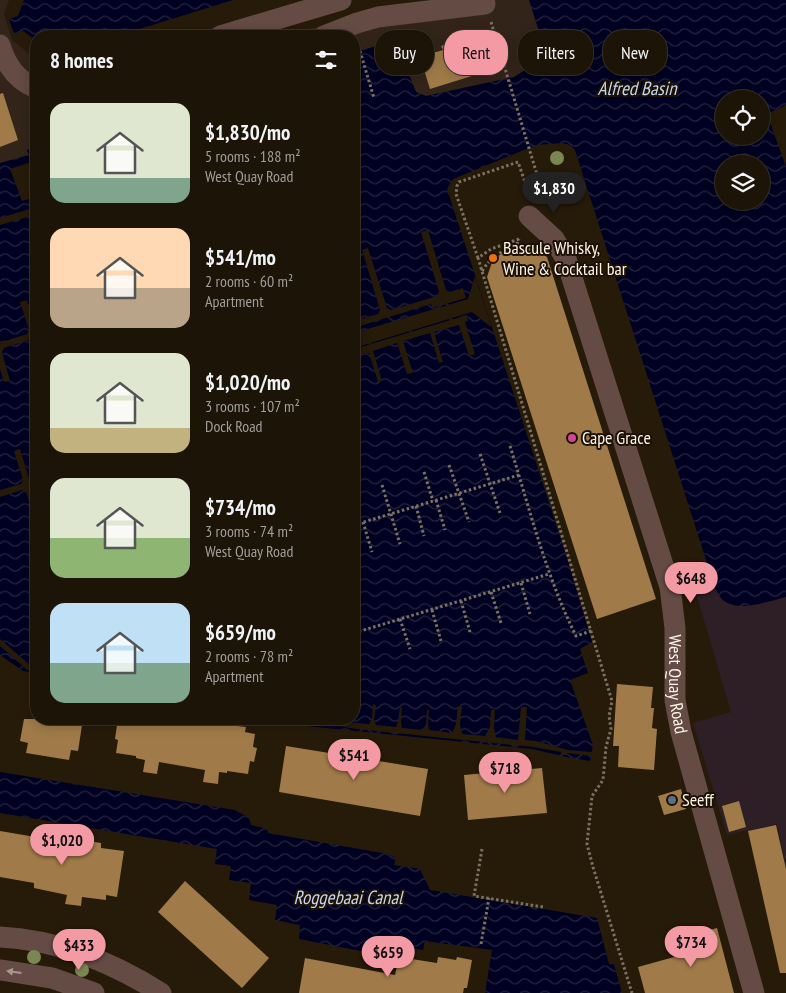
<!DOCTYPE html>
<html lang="en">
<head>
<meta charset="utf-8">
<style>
	:root { --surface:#1c1407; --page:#251d11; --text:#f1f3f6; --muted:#a09e9b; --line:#3a3328; --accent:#f49aa4 }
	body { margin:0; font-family:"PT Sans Narrow",sans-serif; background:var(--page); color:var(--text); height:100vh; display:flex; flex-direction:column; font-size:19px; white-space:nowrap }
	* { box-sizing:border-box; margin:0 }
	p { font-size:16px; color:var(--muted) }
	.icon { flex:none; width:28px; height:28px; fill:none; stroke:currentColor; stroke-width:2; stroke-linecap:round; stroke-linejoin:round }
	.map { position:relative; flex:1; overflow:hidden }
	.details { position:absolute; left:30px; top:30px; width:330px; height:695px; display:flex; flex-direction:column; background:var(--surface); border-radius:20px; box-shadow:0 2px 12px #0003,0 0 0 1px var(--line) }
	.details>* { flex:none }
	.top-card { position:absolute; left:375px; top:30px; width:335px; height:45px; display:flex; gap:10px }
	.buttons { position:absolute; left:715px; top:90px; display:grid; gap:10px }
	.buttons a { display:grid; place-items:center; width:55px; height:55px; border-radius:50%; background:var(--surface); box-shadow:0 2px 12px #0003,0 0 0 1px var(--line); font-size:25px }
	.price { position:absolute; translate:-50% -42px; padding:0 11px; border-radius:18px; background:var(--accent); color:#111; font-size:16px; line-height:32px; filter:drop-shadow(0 1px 2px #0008) }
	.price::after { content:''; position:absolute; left:50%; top:30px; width:15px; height:11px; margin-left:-8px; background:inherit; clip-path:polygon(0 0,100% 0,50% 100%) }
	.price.on { background:#222; color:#fff }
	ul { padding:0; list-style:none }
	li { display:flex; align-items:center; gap:15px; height:125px; padding:0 20px }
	li span { display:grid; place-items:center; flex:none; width:140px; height:100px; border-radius:15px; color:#555 }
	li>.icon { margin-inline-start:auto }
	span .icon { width:60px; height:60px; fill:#fffc; stroke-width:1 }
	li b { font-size:21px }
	h2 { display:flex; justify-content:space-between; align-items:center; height:60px; padding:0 20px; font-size:21px }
	.chip { padding:0 18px; border-radius:20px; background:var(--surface); box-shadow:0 2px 12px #0003,0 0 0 1px var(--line); font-size:18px; line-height:45px }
	.chip.on { background:var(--accent); color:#111 }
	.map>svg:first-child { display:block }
	.commercial { fill:#322419 }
	.industrial { fill:#2e1e26 }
	.water { fill:url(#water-waves); fill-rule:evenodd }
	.pier { fill:#261a09 }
	.building { fill:#a07b49 }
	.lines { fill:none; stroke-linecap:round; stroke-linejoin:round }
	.path { stroke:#7c7163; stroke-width:3; stroke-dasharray:2.5 2.5; stroke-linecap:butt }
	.minor { stroke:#644b44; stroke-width:21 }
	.tree { fill:#7b8753 }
	.oneway { fill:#a8978e }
	.food-dot { fill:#e8710a; stroke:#1c1102; stroke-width:2 }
	.hotel-dot { fill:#d1479c; stroke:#1c1102; stroke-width:2 }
	.service-dot { fill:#5c6f8a; stroke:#1c1102; stroke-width:2 }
	.labels { text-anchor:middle; stroke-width:4; stroke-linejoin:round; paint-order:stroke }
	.poi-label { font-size:18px; fill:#fcf3e8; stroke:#1c1102; text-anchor:start }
	.street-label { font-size:18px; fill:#fcf3e8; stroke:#1c1102 }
	.water-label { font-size:19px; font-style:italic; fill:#c3d4f1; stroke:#1c1102 }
</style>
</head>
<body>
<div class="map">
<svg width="786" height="993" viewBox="0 0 786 993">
	<defs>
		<pattern id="water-waves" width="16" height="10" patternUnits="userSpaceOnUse" patternTransform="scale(1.25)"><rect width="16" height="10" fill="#002"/><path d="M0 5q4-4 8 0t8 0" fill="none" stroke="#262642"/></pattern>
	</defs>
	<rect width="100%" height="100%" fill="#261a09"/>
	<path class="commercial" d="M0,0H9L4,14L12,40L36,59V147L27,150L29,155L0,163Z
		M461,0H529L544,47V56L541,60L515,77L426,96L416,92L395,40L354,53V36H285L363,13Z"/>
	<path class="industrial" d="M715,588L722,600L735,606H748L786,597V867L777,824L727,835L693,723L731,712L696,593Z"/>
	<path class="water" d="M24,0H233L117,36H36V40L23,31L14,34L9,19L18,16Z
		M529,0H786V105L767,114L786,167V597C769,601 735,614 721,598C719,595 717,591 715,588L575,150L570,145L563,143L536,145L453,179L447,189L568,561L592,642L580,649L588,673L570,680L593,745L590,761L571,758L532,749L307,726L283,719H354V53L395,40L416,92L426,96L514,77L541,60L544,56V47ZM724,99H761V136H724ZM724,164H761V201H724Z
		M36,147V673L23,671L0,655V163L29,155L27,150Z
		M0,772L235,810L249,818L251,825L267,829L268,833L388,854L396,858L394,865L420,869L430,890L597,918L609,964H614L622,993H485L492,950L425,941L423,950L374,941L371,953L299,939L300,925L275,920L277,905L249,900L251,883L229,880L231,866L215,864L217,849L0,813Z"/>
	<path class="pier" d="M31,162L32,166L36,164V167L31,169L29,199L22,201L10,169Z
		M36,207V230L31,216L0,225V218Z
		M428,230L446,290L450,292L463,288L466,298L432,308L431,304L354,328V312L356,318L360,319L378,314L380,310L362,250L368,248L387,308L391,310L437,296L439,292L421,232Z
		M475,276L492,328L472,312L354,348V333L468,299Z
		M27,300L36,329V353L33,343L29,340L4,348L2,352L10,381L4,382L0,369V341L2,342L27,334L29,330L20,302Z
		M467,315L468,321L465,322L475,354L469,356L459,325L434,332L443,362L439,363L430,333L403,341L413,373L407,374L397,343L373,351L382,381L378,382L369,353L354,356V349Z
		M20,449L29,478L32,480L36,479V485L32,490L36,503L35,520L26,492L22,490L0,497V490L21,484L23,480L14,451Z
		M0,639L30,665L36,666V671L27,670L0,646Z
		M373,704L376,705L374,720L376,725L396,727L398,722L400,707L402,708L401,722L402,728L423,730L426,724L427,710H429L428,724L429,730L452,733L456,724L458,706L462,707L460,724L462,734L485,736L490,727L491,710H495L494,728L496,737L518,740L521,707H527L525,740L536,741L568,750L592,752L591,756L567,753L566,755L561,754V752L533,747L356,729L298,719H330L341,720L342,719H347L348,722L369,724L372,719Z"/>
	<path class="building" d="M463,39L475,75L430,89L420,57L443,50L441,46Z
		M3,93L18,140L0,147V94Z
		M529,247L547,257L656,599L597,619L487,277L493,259L510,249Z
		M617,684L653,687L651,708H654L652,728L657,729L654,770L618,767L619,746H613Z
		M24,719H83L78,751L71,750L69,760L26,753L28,743L20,741Z
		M122,719H221L220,724L246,727L245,732L255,734L253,747L257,748L254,762L250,761L248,774L227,771V773L219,772L218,784L203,782L205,770L159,762L157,774L143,772L145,760L136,758V756L116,753L118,740L115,739L117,725H121Z
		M286,746L428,769L420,816L279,792Z
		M542,768L547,813L468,820L464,775Z
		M681,789L686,809L664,815L658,796Z
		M739,801L746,827L729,832L722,806Z
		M776,825L786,869V973H780L748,831Z
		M0,831L65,842L66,837L101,843V848L124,851L117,897L106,895V900L82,897L81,906L65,904L67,895L34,888V883L0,877Z
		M185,881L269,958L242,988L158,912Z
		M717,928L734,993H645L638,967L685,954L680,938Z
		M399,957L437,963L438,957L456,960L457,957L472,960L467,988H464L463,993H299L305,958L395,975Z"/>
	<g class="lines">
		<path class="path" d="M491,22L538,178L533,198
			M360,51L374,98
			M519,239L491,249L478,258L612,701L609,716L611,729L606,747L603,780L592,796L587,844L593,867L632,993
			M478,258L456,194L457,186L459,182L518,162L525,182L538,178
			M482,271C491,257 501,251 516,246L519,239
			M510,446C530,510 546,576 576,636L591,631
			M480,454L500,513
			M449,465L469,522
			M424,472L433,501
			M382,485L400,544
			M436,500L445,530
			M354,501L360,523
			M416,506L424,536
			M363,522L372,552
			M354,525L519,475
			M521,583L530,614
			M491,592L501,623
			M461,601L470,632
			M432,610L441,641
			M400,619L410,649
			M354,633L549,574
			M482,849L474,896L543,907
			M481,944L489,898"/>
		<g class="minor">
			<path d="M220,36L341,0"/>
			<path d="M324,36L357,23L378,17L485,4"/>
			<path d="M0,45C6,65 16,80 36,88"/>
			<path id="s1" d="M529,216L554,239L566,259L670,587L675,628V700L681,732L754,993"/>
			<path d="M0,937C59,940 112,962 161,993"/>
			<path d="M0,970L52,978L94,993"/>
		</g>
	</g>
	<g class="tree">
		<circle cx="557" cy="158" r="7"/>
		<circle cx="34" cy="957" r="7"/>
		<circle cx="82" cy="970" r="7"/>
	</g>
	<defs><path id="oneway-solid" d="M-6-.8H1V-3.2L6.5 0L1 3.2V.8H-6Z" transform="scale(1.25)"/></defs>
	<use class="oneway" href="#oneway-solid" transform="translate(14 972) rotate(-172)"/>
	<circle class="food-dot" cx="493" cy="258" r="5"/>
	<circle class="hotel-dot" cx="572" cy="438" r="5"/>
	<circle class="service-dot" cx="672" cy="800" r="5"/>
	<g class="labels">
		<g class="poi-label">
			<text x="503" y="254">Bascule Whisky,<tspan x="503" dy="21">Wine &amp; Cocktail bar</tspan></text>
			<text x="582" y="444">Cape Grace</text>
			<text x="682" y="806">Seeff</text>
		</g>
		<g class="street-label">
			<text dy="6" stroke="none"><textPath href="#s1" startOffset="499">West Quay Road</textPath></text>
		</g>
		<g class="water-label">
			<text x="637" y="95">Alfred Basin</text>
			<text x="348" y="904">Roggebaai Canal</text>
		</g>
	</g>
</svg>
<div class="buttons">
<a><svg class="icon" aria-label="locate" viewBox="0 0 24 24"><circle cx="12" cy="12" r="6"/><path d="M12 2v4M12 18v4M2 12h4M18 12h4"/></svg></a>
<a><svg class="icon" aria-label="layers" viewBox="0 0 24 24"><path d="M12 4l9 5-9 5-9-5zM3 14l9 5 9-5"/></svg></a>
</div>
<b class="price on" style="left:554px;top:214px">$1,830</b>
<b class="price" style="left:691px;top:604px">$648</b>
<b class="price" style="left:354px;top:781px">$541</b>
<b class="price" style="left:505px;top:794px">$718</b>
<b class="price" style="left:62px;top:866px">$1,020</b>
<b class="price" style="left:691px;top:968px">$734</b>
<b class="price" style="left:79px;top:971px">$433</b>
<b class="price" style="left:388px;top:978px">$659</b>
<div class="top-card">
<a class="chip">Buy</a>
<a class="chip on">Rent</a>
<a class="chip">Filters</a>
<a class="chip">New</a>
</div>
<section class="details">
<h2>8 homes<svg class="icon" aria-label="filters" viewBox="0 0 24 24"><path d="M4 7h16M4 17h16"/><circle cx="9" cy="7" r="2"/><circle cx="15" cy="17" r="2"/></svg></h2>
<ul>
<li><span style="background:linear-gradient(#dfe7d0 75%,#7fa58c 0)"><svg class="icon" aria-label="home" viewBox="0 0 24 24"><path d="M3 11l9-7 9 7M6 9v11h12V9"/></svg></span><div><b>$1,830/mo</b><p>5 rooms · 188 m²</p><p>West Quay Road</p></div></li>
<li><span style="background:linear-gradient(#ffd9b3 60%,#b9a48a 0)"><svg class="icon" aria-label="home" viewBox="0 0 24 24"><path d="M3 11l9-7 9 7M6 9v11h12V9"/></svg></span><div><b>$541/mo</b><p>2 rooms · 60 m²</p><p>Apartment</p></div></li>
<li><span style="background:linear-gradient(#dfe7d0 75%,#c2b280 0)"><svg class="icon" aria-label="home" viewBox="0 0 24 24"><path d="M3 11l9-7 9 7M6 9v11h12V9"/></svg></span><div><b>$1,020/mo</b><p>3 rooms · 107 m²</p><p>Dock Road</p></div></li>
<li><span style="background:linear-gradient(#dfe7d0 60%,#8fb573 0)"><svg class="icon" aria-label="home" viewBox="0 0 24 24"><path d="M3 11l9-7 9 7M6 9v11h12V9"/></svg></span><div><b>$734/mo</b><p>3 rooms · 74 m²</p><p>West Quay Road</p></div></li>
<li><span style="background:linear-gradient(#bfe0f5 60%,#7fa58c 0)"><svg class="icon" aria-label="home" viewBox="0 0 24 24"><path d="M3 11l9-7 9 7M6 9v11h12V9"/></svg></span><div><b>$659/mo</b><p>2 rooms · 78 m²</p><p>Apartment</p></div></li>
</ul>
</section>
</div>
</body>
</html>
